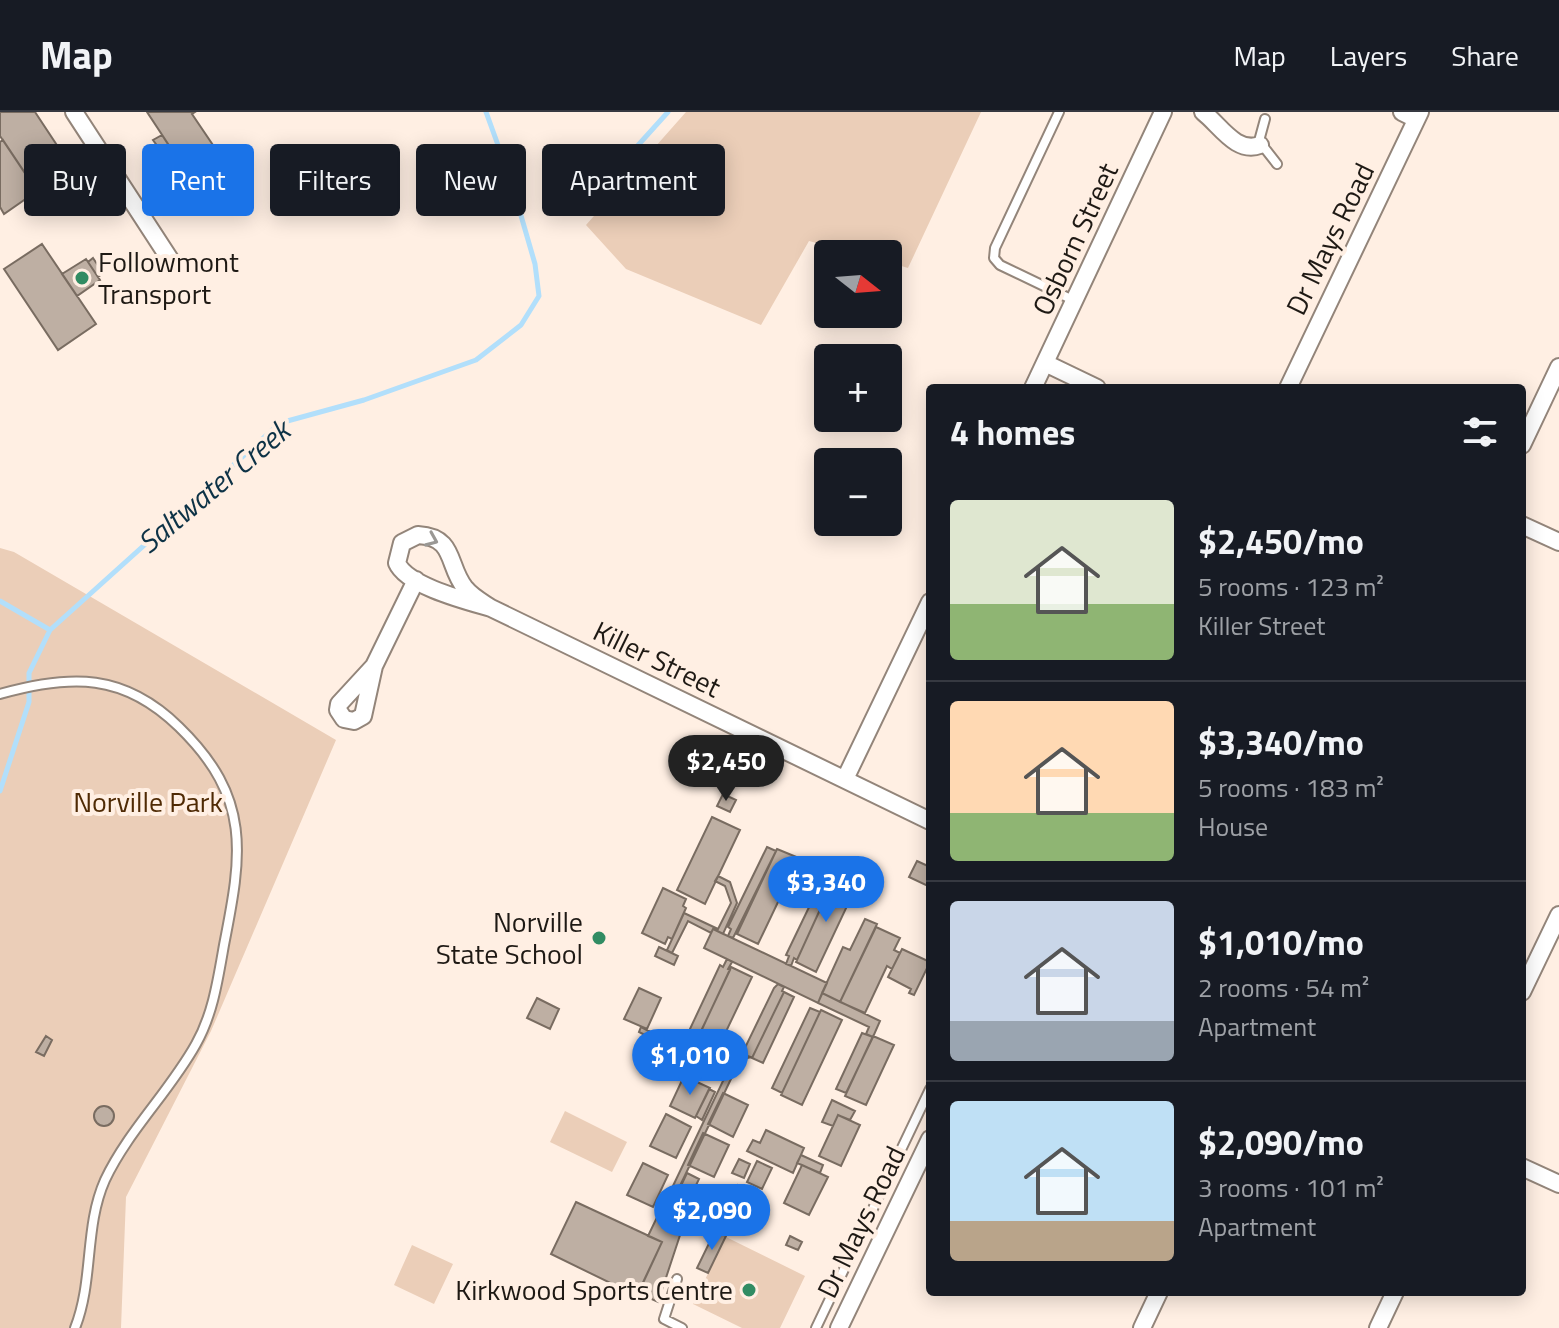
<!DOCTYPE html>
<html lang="en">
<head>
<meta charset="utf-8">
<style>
	:root { --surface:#171b24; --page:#242831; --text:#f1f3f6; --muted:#9ea1a6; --line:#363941; --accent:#1a73e8 }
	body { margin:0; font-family:"Titillium Web",sans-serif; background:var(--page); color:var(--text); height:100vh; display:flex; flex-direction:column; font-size:30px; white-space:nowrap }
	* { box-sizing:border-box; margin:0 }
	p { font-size:26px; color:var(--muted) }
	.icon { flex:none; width:44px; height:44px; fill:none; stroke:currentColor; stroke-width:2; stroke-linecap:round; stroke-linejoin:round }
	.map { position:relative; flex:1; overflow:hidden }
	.side { position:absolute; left:926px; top:272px; width:600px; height:912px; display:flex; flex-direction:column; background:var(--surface); border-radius:8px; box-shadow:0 4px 20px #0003 }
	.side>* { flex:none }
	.guide { position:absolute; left:24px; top:32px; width:760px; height:72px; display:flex; gap:16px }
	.needle { width:52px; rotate:107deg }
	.controls { position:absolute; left:814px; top:128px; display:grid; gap:16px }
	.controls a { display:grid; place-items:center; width:88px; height:88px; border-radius:8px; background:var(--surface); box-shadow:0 4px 20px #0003; font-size:40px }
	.price { position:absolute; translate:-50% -68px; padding:0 18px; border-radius:28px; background:var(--accent); color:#fff; font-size:26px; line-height:52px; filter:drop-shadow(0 2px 4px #0008) }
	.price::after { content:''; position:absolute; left:50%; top:48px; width:24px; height:18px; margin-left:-12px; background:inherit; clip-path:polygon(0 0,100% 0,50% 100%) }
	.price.on { background:#222; color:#fff }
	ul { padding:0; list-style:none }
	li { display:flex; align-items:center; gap:24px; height:200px; padding:0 24px }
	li+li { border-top:2px solid var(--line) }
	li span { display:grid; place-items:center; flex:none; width:224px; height:160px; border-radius:8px; color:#555 }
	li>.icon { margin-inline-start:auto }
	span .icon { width:96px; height:96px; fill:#fffc; stroke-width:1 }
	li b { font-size:34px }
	h2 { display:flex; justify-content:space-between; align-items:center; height:96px; padding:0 24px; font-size:34px }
	.tag { padding:0 28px; border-radius:8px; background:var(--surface); box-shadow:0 4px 20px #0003; font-size:28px; line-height:72px }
	.tag.on { background:var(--accent); color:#fff }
	header { display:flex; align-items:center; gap:48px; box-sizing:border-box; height:112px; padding:0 40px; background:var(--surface); border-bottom:2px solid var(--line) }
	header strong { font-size:38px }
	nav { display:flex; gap:44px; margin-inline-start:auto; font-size:28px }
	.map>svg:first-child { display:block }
	.green { fill:#ebceb8 }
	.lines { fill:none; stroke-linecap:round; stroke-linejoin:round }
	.stream { stroke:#b2dffb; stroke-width:5 }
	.building { fill:#beafa3; stroke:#796c61; stroke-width:2 }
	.lane-casing { stroke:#93857a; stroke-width:12 }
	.street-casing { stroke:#93857a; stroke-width:20 }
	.lane { stroke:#fff; stroke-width:8 }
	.street { stroke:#fff; stroke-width:16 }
	.oneway { stroke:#9a9895 }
	.poi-dot { fill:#318c63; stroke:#ffefe3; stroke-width:3 }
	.labels { text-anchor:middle; stroke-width:8; stroke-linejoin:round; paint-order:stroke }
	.street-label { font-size:28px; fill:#1e1914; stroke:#ffefe3 }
	.poi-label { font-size:28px; fill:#1e1914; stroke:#ffefe3; text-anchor:end }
	.park-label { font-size:28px; fill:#4f2a04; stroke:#ffefe3 }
	.water-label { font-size:30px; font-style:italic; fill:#0d3246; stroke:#ffefe3 }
</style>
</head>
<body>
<header>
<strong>Map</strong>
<nav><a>Map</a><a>Layers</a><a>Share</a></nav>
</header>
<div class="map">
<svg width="1559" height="1216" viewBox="0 0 1559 1216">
	<rect width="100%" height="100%" fill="#ffefe3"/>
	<path class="green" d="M686,0H981L908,156L888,150V142H858L809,129L761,213L626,157L586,113Z
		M0,436L14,440L336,628L211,919L126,1085L121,1216H0Z
		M565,999L627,1030L612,1060L550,1030Z
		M726,1125L805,1164L780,1216H742L693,1192Z
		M412,1133L453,1152L434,1192L394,1173Z"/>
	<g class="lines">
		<path class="stream" d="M585,92L668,0
			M0,489L50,518
			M0,679L29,590V561L50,518L280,311L364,288L476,248L521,213L539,184L535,152L511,69L486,0"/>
	</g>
	<path class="building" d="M0,0H35L72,56L37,79L0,24Z
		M147,0H195L192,2L242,76L211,97Z
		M162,23L181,52L162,66L150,47L161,39L153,28Z
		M3,28L37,79L4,102L0,95V30Z
		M42,132L96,212L58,238L4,157Z
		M93,146L103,161L98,165L88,150Z
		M86,147L100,168L77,184L62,162Z
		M723,682L736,688L730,700L717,694Z
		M712,705L740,718L705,792L677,778Z
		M767,735L776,739L733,826L728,824L731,817L728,815Z
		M777,737L799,746L758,832L737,822Z
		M917,749L930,755V775L909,765Z
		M825,762L834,767L797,848L794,846L791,854L786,852L789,844L786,843Z
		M718,764L730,770L737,791L723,822L717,819L731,791L725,774L715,769Z
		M835,765L856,775L816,860L796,850Z
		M663,776L686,787L683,794L686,796L672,827L668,825L665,832L642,821Z
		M684,801L718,817H713L711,821L688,809L672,841L667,838Z
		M865,807L877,812L840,890L822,881L843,835L850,838Z
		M876,815L900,826L894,838L900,841L892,857L887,854L865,901L840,890Z
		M713,817L827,871L818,891L704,836Z
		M659,835L678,844L674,853L655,844Z
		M902,837L930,850L914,883L909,881L911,877L888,865Z
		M727,847L732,850L728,857L730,858L692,938L682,934L720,853L723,855Z
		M731,855L752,865L711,951L691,941Z
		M778,872L784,875L782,879L784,880L752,946L742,942L774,876Z
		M639,876L661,886L647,917L624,907Z
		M784,880L794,885L763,951L752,946Z
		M822,881L880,909L873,925L866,922L869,915L818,891Z
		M537,886L559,897L550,917L527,906Z
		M810,896L820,900L782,981L772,976Z
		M821,898L842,908L802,993L781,983Z
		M641,915L711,951L742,942L751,945L708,956L639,920Z
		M862,921L873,925L846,981L836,977Z
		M46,924L52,928L44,944L36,940Z
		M873,924L894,933L866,993L845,984Z
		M740,948L668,1099L662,1097L732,950Z
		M684,964L710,976L695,1006L670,994Z
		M709,977L715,980L702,1008L696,1004Z
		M723,981L748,993L733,1025L708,1012Z
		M832,988L855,999L850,1008L838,1003L833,1014L822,1010Z
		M94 1004a10 10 0 1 1 20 0a10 10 0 1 1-20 0Z
		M666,1002L691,1015L676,1046L650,1034Z
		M838,1003L860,1013L841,1054L819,1044Z
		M766,1018L804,1036L793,1061L747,1039L753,1028L760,1031Z
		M703,1021L729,1033L714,1065L688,1053Z
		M801,1043L823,1053L820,1061L797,1051Z
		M739,1047L750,1052L744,1066L732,1061Z
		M757,1049L772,1056L762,1077L747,1070Z
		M643,1051L668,1063L653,1095L627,1083Z
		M802,1053L828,1065L809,1103L784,1091Z
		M687,1061L699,1067L690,1086L678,1080Z
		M738,1073L765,1085L751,1116L723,1103Z
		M576,1090L662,1130L637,1184L551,1142Z
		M661,1097L686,1105L658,1190L638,1181L662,1130L648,1124Z
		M715,1119L726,1124L708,1161L697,1156Z
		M790,1124L802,1130L798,1138L786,1133Z"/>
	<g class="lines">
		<defs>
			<path id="lane" d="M1059,0L995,136L994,146L1000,153L1075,189
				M1265,7L1259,29L1277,52
				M0,582C71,562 124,561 179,615C252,686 242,742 224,833C218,867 213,902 196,932C170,979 128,1019 105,1068C84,1115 94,1168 75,1216
				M677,1167L664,1207L682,1216
				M816,1216L930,977"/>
			<path id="street" d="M74,0L173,152
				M1203,0C1220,13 1236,42 1260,33
				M1402,0L1416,7
				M1045,251L1097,276
				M1033,276L1163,0
				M1288,276L1420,0
				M1522,333L1559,255
				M1522,413L1559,430
				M491,496C467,489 407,474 397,451L402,431L418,423C456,425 447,454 465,476C472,485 482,490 491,496L930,709
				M374,554L339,592L338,598L344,607L354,609L363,604L374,554L416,468
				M845,667L930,490
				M1522,880L1559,803
				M1522,1055L1559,1072
				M839,1216L930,1027
				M1142,1216L1159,1180
				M1378,1216L1395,1180"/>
		</defs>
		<use href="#lane" class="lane-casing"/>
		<use href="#street" class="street-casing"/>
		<use href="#lane" class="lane"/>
		<use href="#street" class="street"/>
	</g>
	<defs><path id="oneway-chevron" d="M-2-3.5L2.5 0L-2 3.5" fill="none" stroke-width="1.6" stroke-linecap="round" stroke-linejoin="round" transform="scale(2)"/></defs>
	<use class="oneway" href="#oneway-chevron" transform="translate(432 428) rotate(23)"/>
	<g class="poi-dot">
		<circle cx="82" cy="166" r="8"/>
		<circle cx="599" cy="826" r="8"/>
		<circle cx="749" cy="1178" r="8"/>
	</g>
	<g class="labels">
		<g class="street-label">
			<text transform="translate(1075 127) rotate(-65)" y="10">Osborn Street</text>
			<text transform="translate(1330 127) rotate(-64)" y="10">Dr Mays Road</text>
			<text transform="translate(657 547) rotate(26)" y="10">Killer Street</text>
			<text transform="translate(861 1110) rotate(-64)" y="10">Dr Mays Road</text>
		</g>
		<g class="poi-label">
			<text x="98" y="160" text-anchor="start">Followmont<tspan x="98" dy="32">Transport</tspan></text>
			<text x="583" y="820">Norville<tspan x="583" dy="32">State School</tspan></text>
			<text x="733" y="1188">Kirkwood Sports Centre</text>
		</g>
		<g class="park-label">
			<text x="148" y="700">Norville Park</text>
		</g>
		<g class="water-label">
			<text transform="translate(214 375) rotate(-40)" y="10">Saltwater Creek</text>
		</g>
	</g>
</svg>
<div class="controls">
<a><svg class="needle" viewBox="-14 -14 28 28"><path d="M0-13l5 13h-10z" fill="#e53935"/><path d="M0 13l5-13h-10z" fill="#9ea1a6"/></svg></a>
<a>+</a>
<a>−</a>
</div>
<b class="price on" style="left:726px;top:691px">$2,450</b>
<b class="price" style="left:826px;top:812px">$3,340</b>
<b class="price" style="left:690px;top:985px">$1,010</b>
<b class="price" style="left:712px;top:1140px">$2,090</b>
<div class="guide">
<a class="tag">Buy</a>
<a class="tag on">Rent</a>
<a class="tag">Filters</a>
<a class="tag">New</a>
<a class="tag">Apartment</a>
</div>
<section class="side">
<h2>4 homes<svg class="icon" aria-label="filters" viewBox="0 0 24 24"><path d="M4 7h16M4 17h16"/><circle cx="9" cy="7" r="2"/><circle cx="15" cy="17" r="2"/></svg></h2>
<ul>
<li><span style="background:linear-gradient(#dfe7d0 65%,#8fb573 0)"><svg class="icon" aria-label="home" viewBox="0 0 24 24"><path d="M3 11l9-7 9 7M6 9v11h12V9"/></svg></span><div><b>$2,450/mo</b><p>5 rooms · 123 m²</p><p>Killer Street</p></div></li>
<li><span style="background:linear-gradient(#ffd9b3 70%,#8fb573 0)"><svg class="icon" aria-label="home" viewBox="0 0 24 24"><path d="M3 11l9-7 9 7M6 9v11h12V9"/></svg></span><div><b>$3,340/mo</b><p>5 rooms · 183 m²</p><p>House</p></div></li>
<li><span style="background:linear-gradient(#c9d6e8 75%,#9aa5b1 0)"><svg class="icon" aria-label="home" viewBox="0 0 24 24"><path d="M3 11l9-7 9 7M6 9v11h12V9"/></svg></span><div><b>$1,010/mo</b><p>2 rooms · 54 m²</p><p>Apartment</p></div></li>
<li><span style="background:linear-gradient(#bfe0f5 75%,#b9a48a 0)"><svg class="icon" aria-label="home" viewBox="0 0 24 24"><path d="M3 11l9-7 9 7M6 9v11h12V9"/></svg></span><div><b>$2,090/mo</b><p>3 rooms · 101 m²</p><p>Apartment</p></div></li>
</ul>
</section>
</div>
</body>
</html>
